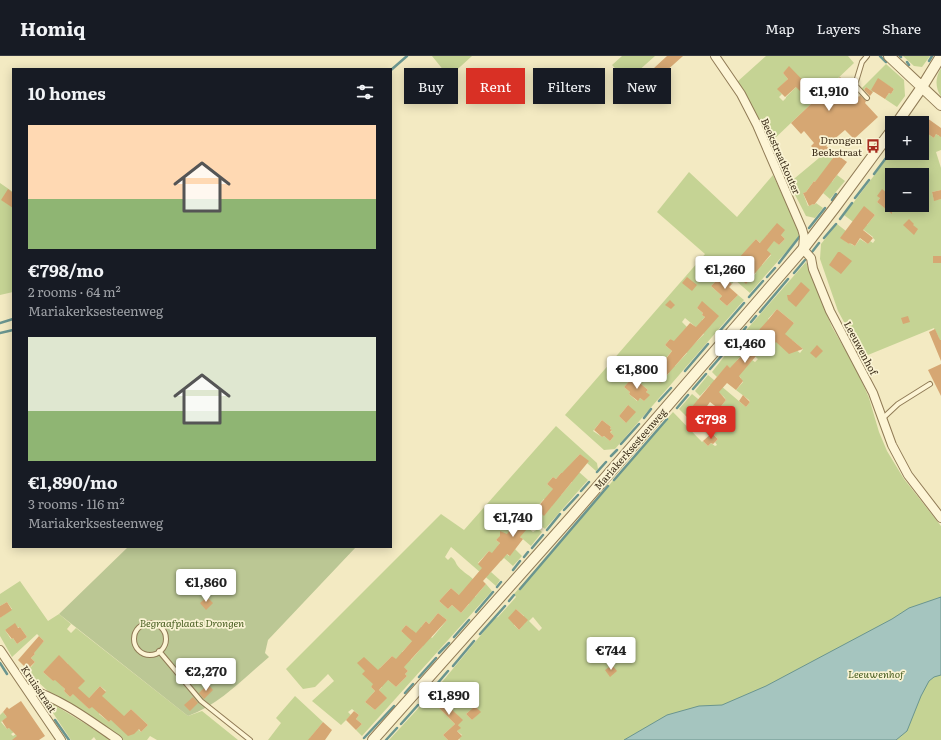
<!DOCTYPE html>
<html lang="en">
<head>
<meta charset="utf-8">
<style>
	:root { --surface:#171b24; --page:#20242c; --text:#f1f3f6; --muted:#9ea1a6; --line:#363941; --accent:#d93025 }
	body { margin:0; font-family:Literata,serif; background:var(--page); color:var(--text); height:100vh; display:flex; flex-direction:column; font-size:15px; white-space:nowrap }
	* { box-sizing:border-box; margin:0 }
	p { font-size:13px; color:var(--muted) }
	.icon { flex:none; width:22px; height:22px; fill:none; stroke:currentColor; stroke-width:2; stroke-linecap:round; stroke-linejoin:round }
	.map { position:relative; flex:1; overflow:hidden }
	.drawer { position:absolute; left:12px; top:12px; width:380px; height:480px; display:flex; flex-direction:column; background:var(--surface); border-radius:0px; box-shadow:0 2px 10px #0003 }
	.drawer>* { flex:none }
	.hud { position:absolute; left:404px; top:12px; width:380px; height:36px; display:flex; gap:8px }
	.buttons { position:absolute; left:885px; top:60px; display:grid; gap:8px }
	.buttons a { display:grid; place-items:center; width:44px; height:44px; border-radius:0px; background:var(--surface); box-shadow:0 2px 10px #0003; font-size:20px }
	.price { position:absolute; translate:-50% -34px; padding:0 9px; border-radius:4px; background:#fff; color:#222; font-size:13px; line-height:26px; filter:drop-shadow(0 1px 2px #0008) }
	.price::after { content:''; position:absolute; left:50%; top:24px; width:12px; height:9px; margin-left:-6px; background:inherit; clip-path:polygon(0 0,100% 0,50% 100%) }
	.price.current { background:var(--accent); color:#fff }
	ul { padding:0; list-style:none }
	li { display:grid; align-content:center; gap:8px; height:212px; padding:0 16px }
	li span { display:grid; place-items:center; height:124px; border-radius:0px; color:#555 }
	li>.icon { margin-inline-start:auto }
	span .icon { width:72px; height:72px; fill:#fffc; stroke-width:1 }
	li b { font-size:17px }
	h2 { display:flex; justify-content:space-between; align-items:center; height:48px; padding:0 16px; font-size:17px }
	.chip { padding:0 14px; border-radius:0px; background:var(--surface); box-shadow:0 2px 10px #0003; font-size:14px; line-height:36px }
	.chip.current { background:var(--accent); color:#fff }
	header { display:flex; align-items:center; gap:24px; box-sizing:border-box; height:56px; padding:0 20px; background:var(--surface); border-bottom:1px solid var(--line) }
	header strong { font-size:19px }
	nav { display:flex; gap:22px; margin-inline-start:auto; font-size:14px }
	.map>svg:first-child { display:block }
	.green { fill:#c5d394; fill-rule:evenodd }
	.cemetery { fill:#bbc794 }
	.water { fill:#a5c5bf; stroke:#6a958f }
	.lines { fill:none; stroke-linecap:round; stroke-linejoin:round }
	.stream { stroke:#6a958f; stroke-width:2.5 }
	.building { fill:#d6a773 }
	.service-casing { stroke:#907b56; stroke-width:6 }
	.minor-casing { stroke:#907b56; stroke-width:10 }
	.tertiary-casing { stroke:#907b56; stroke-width:12 }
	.service { stroke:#fdf5d6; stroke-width:4 }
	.minor { stroke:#fdf5d6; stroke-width:8 }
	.tertiary { stroke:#fdf5d6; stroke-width:10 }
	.labels { text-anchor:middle; stroke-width:3.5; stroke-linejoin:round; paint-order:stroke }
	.poi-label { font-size:10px; fill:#3e301c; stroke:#faf3d3; text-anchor:end }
	.street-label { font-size:10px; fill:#3e301c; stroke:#faf3d3 }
	.park-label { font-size:10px; font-style:italic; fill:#475d20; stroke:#faf3d3 }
</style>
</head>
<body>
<header>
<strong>Homiq</strong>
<nav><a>Map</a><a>Layers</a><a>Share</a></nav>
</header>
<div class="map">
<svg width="941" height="684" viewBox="0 0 941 684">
	<rect width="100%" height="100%" fill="#f3eac2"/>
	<path class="green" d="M432,0H472L449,21Z
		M622,0H655L627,25L612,9Z
		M766,0H848L854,7L772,85L763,74L737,26ZM789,11L796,31L786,41V42L783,45L779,41L782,38L778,33L788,23L783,17Z
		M903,0H930L922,11L914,10Z
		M886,8L904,24L905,40L897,51L885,43L889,37L891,38L894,33L881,25L874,36H873L866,31L863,35L862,34V32Z
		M941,12V41C935,31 935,22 941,12Z
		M925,76L934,82L936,78L939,80L941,78V94L936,96L941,112V134L932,136L934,144L941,143V200H933V205L941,207V284L935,286L939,282L934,272L863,301L838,255L820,203L821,188L837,168L846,175L841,182L849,188L852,184L853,185L851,188L855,190L860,183L868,188L870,185L873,187L875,184L873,182V181L844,159L892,96V97H922V81ZM892,119H922V149H895L890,156L877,146L880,142H890L892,139ZM864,151L875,159L867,169Z
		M825,97L836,105L832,126L837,119L845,125L830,143L823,137L826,133L814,125L806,136L803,137L808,150L813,148L814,149L816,147L823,152L815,162L806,160L789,127Z
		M689,116L737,161L773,119L797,170L800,180L750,237L735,224L732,228L722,219L711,230L722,240L719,243L727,250L738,239L744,244L615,393L604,394L565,359L705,198L657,156ZM767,178L781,179L785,183L779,189ZM756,183L767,193V194L771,199L762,209L746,195ZM745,207L756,217L746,227L738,220L741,217L738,214ZM702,246L709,270L702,264L705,261L702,259L703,257L697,252ZM685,262L704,278L692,290L680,279L687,271L682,266ZM670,283L687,297L675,310L666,302L672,295L665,289ZM661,310L669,317L660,327L650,318L656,311L658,313ZM633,321L648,334L646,336L649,339L644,345L640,342L637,345L629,338L630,336L624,331ZM628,349L626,367L619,360ZM602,364L611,371L610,373L612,375L610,376L614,380L610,385L604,380L602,381L593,375Z
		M0,127L13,136V236L0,239Z
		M806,206L832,271L858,316L869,342L879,376L887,395L904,423L941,470V684H460L459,683L462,679L457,675L460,672L458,669V660L448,650L452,647L436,639L431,644L455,668L443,679L448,684H389L437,632L495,562L498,561L516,541L514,538L673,356L702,386L703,385L708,390L711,387L715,390L717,389L715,386L718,383L712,376L708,379L700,370L707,361L694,349L685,359L679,353L692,338L731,370L735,365L719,353L726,344L724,341L710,329L700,340L695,335L708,319L746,351L750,346L749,344L736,334L743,326L741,323V322L727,310L717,321L712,316L734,288ZM777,253L794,267L781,275L768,263ZM760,273L767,278L771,291L767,287L766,288L763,286L760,290L752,283ZM792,284L803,293L800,297L789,288ZM744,290L758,303L755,306L752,304L746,311L737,304L743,298L740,295ZM516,553L524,560L522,563L525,567L519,574L514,569ZM533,561L542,572L539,575L529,565ZM475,650L480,656L472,664L466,658Z
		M556,370L597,407L598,413L596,415L587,407L588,405L580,398L569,410L579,416L588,424L545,473L523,455L521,458L522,459L515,469L527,471L533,476L538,473L542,476L531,490L518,479H506L500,476L501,480L496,484L500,487L498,490L509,500L515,493L522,500L513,510L504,502L501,505L489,495L478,507L489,518L491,516L500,524L496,530L451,491L445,501L448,504L451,501C455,504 455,505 457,509C460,514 469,519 473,523L475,541L486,528L492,535L362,680L356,674L362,668L356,663L359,659L352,653L348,656L351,659L341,669L312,645L334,625L328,618L315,631L303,633L286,613L441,458L464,474ZM561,417L572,426L561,439L547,428L553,421L556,423ZM544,443L552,450L544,459L536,452ZM451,532L469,548L461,557L452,549L448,553L439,545ZM438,557L447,564L432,582L421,571L426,565L429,568ZM406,569L412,574L407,580L401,575ZM415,582L423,590L411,604L402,596ZM392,600L408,615L405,618L407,620L396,631L387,623L380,612ZM376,625L382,631L379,634L386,642L375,654L365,646L375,635L371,631Z
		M20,525L48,565L59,558L71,568L67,573L71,577L76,572L188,660L202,655L238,684H157L150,680L147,684H122L107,674L89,659L49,636L23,612L26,607L31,611L35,606L31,602L35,598L33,596L44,585L37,578L12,601L0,580V562L12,553L7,546L0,550V538ZM20,571L27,581L17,588L13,582L11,583L5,574ZM59,600L68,608L53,625L43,616ZM84,625L70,641L64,635L65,633L62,630ZM100,630L106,635L89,653L80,644L89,642ZM131,653L148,669L141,676L136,671L117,668ZM119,656L109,666L99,658V657Z
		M295,640L323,666L310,682L313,684H268L281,667L276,662Z
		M43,642L112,684H96L94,681L91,684H71Z
		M3,656L6,660H9L1,666L7,673L9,672L17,674L11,678L13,680L25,672L16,684H0V659Z"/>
	<path class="cemetery" d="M128,491H356L268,584L265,597L269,601C244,622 219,649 188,660L59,558Z"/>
	<path class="water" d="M941,541V619L934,621L929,625L921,640L907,675L896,684H624L667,659L699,650L722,649L766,630L892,563L909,552Z"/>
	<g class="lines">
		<path class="stream" d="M880,0L886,6
			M900,0L901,1
			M929,5L932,0
			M907,6L909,9
			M391,14L407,0
			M874,118L889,98
			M855,142L869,124
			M832,144L836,138
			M840,163L852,147
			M809,172L825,152
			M824,182L836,168
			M812,196L819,187
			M779,207L800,180
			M794,217L805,204
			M767,221L775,212
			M749,241L763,225
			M760,256L788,223
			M751,266L756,260
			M0,267L13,263
			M0,277L13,274
			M718,277L744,247
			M738,282L746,271
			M710,313L731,289
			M685,315L708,288
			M693,333L706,318
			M659,345L671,332
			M677,352L688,339
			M644,362L651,353
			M621,388L639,368
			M611,400L617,394
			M597,416L606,406
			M614,424L667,363
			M581,435L589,426
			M564,454L578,439
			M547,474L560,458
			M532,492L543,479
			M524,501L528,496
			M513,514L520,505
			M497,531L501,526
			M520,533L608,430
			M509,545L514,539
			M476,556L493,536
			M480,578L505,550
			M454,581L469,564
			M439,597L449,587
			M0,607L7,618
			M453,610L474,585
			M419,621L436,602
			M405,637L413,628
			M424,643L448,615
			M55,664L69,684
			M401,668L418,649
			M364,682L394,650
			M386,684L397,672"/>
	</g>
	<path class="building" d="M667,0H683L664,17L670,24L653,38L646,30L659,19L654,12Z
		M789,10L819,41L840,21L859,41L860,39L866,45L865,47L878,61L854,83L845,74L826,90L830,93L821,101L811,90L814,87L804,75L801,78L791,67L812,47L796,31L785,41L777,33L788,23L783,17Z
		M878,22L894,33L891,38L889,37L885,43L871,34Z
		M866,31L873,36L870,40L864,34Z
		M927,62L941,72V81L936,78L934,82L922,74V70Z
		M836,98L847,106L814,149L813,148L809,150L803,137L806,136L814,125L815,126Z
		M8,133L13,137V152L1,144Z
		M882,133L892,141V158L877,146L880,142L877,140Z
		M941,134V143L934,145L932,136Z
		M864,150L875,159L863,174L873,182L868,188L860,182L855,190L850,187L849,188L840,182Z
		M909,163L914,168L913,169L918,173L914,179L903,169Z
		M777,167L785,174L781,179L785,183L779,189L774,185L767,194L771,198L746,228L738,220L741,217L738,214L743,209L738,203L756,183L760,187Z
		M838,196H840L852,205L841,218L829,209Z
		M933,200H941V207H933Z
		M722,219L732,228L729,231L738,239L727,250L719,243L722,240L711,230Z
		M687,221L697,229L692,235L682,227Z
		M801,226L810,234L796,251L788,244L787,239H790Z
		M670,244L675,249L671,253L665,249Z
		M702,245L719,260L660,327L650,318L656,311L658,313L672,295L665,289L670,283L674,285L690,267L696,271L705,261L702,259L703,257L697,252Z
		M777,253L794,267L785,278L803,293L789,298L776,286L771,291L767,287L766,288L763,286L753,298L756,300L739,320L743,325L736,334L727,327L719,336L726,344L719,353L710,346L702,357L707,361L700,370L693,365L692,366L685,359L727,309L730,312L743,298L740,295L768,264Z
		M908,260L910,266L903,268L901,262Z
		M935,273L940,284H941V305L929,276Z
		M817,289L823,295L816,302L810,297Z
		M941,308V340L928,314Z
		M633,321L648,334L646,336L650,339L644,345L640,342L638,345L629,338L630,336L624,331Z
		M743,339L750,346L746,351L739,345Z
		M628,349L636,356L626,367L619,360Z
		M727,358L735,365L730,371L723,364Z
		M602,364L611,371L610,373L612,374L610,376L614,380L610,385L604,380L602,381L594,374Z
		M712,377L718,383L713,388L711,387L708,390L703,385Z
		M580,398L589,405L544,460L541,457L520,481L523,483L510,500L507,498L483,525L486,528L461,557L452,549L448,553L439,545L451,532L459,539L482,512L478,508L489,495L492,497L500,487L496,484L500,480V475L507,478L525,456L530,460L553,433L547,428L553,421L556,423L561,417H562Z
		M223,525L230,531L224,537L218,531Z
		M207,541L213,547L206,554L200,547Z
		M7,546L12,554L0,562V550Z
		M516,553L528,564L519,574L508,562Z
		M438,557L447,564L404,611L408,615L405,618L407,620L396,631L388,624L379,634L387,642L375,654L365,646L375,635L371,631L373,628L362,618L365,615L357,607L364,601L378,614L392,600L396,603L412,585L401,575L406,569L416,577L426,565L429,568Z
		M15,567L18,572L20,571L27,581L17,588L13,582L12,583L5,574Z
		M39,580L44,585L34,597L35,598L31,602L35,606L30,611L26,607L24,610L18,604Z
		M59,599L85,625L78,632L89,642L100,630L106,636L102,640L124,660L131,653L148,669L141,676L139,673L134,678L128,680L111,664L109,666L92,651L89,653L73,638L70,641L64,635L65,633L55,624L53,625L43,616Z
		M612,609L617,615L610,621L605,614Z
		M208,628L213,634L204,643L199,637Z
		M441,636L452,647L448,650L463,664L458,669L461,672L457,675L462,680L458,684H448L443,679L455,668L431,644L436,639L437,640Z
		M193,641L198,647L190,655L184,649Z
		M21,645L45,680L39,684H12L17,680L9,672L7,673L2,665L7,661L3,656L7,651L9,653Z
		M475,650L481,656L472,664L466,658Z
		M354,655L359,659L356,663L362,668L356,674L346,664Z
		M323,666L332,674L325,684H308Z"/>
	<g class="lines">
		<defs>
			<path id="service" d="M867,42L855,29L862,6L867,0
				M882,363L898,348L930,328
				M134 583a16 16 0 1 1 32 0a16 16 0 1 1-32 0Z
				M159,595L201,645L250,684"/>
			<path id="minor" d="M715,0L741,38L757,69L802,173L804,180L803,193L811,202L813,213L830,255L873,337L892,389L908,419L941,462
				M0,594L61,684
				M26,632C60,642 89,664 118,684"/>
			<path id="tertiary" d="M889,0L941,49
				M897,67L922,31L941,0
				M373,684L573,459L803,193L836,150L892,74"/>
		</defs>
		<use href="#service" class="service-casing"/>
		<use href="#minor" class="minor-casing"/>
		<use href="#tertiary" class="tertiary-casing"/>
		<use href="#service" class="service"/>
		<use href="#minor" class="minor"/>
		<use href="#tertiary" class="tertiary"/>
	</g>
	<defs>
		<symbol id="bus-bare" viewBox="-9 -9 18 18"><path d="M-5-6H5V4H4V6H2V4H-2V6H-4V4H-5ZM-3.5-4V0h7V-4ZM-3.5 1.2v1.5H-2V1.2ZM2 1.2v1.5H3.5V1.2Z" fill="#a72c1f" stroke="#faf3d3" stroke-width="2.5" paint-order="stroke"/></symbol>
	</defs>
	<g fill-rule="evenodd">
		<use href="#bus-bare" x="863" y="80" width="20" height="20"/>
	</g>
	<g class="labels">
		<g class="poi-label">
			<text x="862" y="88">Drongen<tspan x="862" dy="12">Beekstraat</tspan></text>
		</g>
		<g class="street-label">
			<text transform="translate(781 100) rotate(66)" y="4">Beekstraatkouter</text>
			<text transform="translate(861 292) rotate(62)" y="4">Leeuwenhof</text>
			<text transform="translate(630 393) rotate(-49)" y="4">Mariakerksesteenweg</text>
			<text transform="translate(39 633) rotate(56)" y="4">Kruisstraat</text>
		</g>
		<g class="park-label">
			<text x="192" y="571">Begraafplaats Drongen</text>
			<text x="876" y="622">Leeuwenhof</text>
		</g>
	</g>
</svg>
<div class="buttons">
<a>+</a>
<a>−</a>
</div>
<b class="price" style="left:829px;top:56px">€1,910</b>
<b class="price" style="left:725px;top:234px">€1,260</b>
<b class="price" style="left:745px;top:308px">€1,460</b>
<b class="price" style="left:637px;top:334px">€1,800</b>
<b class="price current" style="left:711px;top:384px">€798</b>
<b class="price" style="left:513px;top:482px">€1,740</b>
<b class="price" style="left:206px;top:547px">€1,860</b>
<b class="price" style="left:611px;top:615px">€744</b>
<b class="price" style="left:206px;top:636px">€2,270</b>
<b class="price" style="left:449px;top:660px">€1,890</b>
<div class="hud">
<a class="chip">Buy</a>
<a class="chip current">Rent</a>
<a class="chip">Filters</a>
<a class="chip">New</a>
</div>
<section class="drawer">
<h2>10 homes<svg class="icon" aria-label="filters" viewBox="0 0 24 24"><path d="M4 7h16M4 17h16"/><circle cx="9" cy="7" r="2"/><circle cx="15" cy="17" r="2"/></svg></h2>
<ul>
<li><span style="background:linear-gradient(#ffd9b3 60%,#8fb573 0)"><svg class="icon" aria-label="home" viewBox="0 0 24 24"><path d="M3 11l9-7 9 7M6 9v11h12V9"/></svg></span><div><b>€798/mo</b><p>2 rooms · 64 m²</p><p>Mariakerksesteenweg</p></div></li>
<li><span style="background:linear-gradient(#dfe7d0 60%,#8fb573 0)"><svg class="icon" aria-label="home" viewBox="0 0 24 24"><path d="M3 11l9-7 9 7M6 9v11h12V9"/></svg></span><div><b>€1,890/mo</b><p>3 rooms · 116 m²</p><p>Mariakerksesteenweg</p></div></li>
</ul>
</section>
</div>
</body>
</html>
